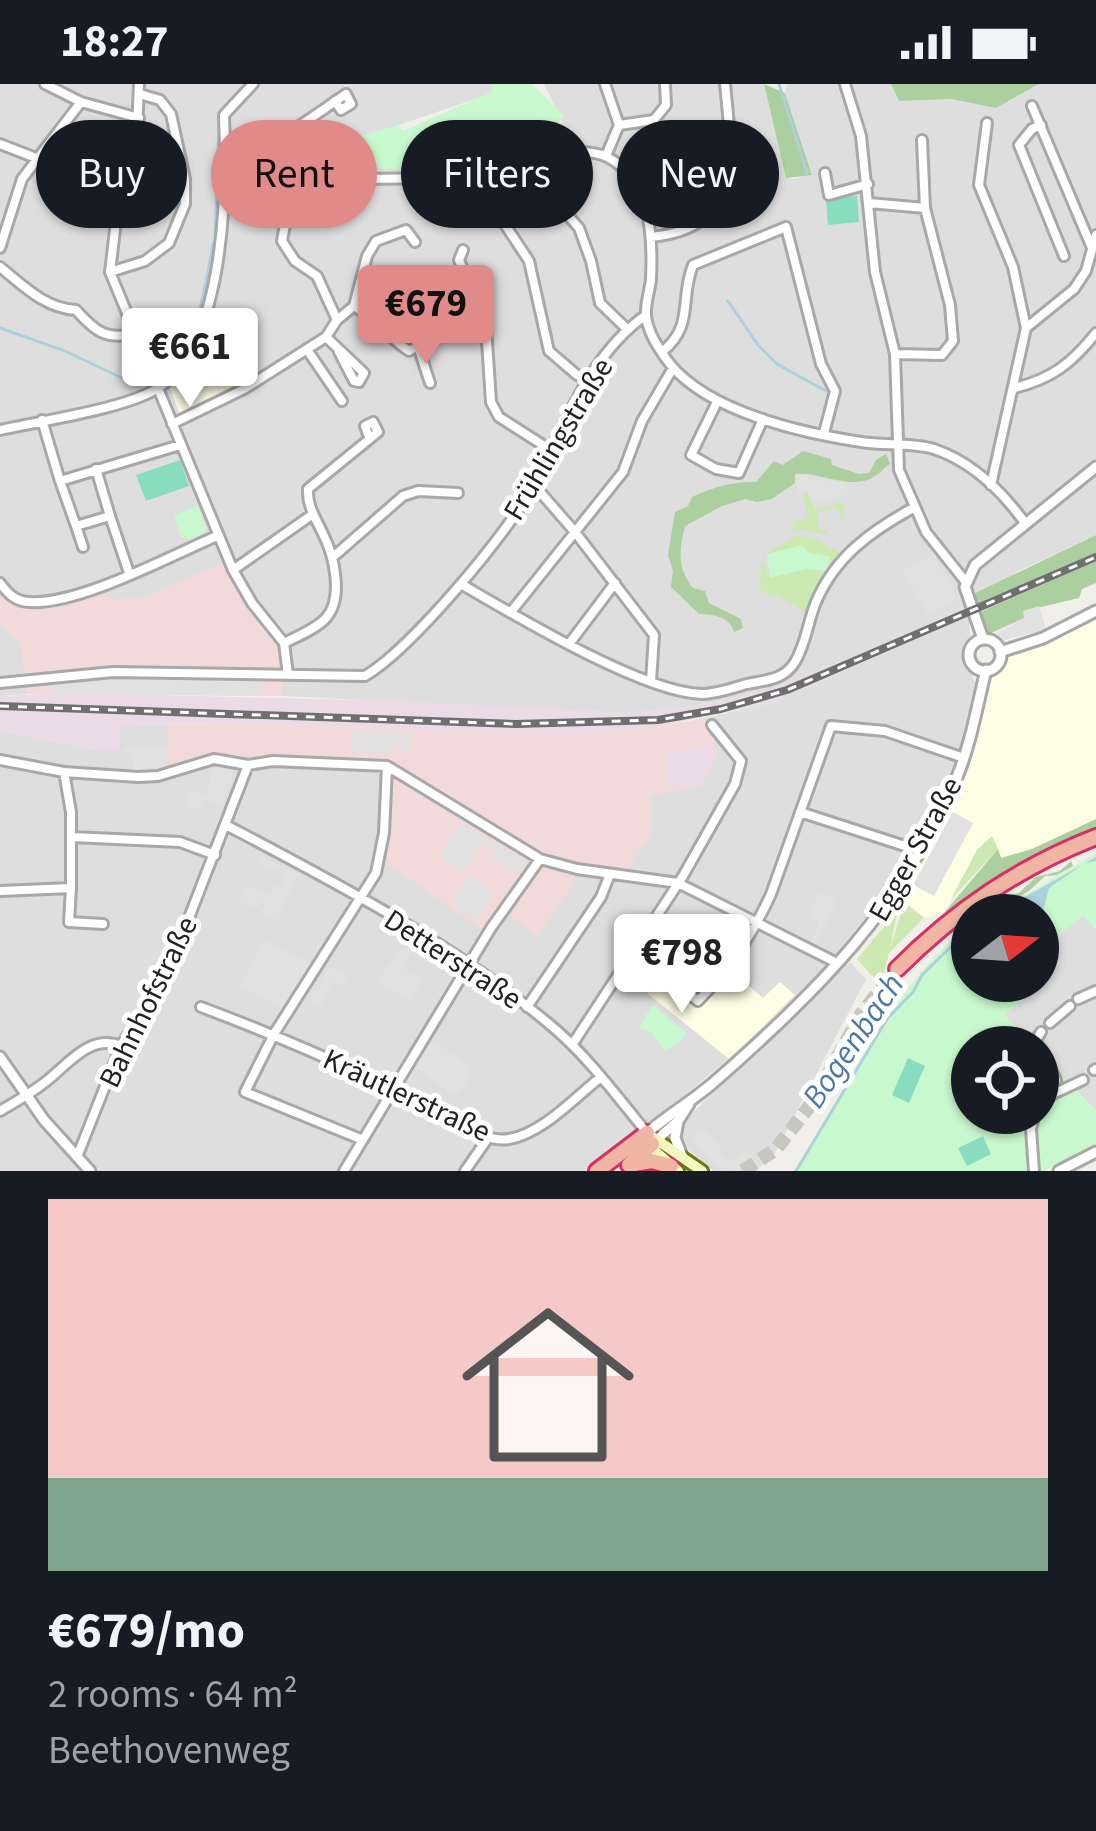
<!DOCTYPE html>
<html lang="en">
<head>
<meta charset="utf-8">
<style>
	:root { --surface:#171b24; --page:#242831; --text:#f1f3f6; --muted:#9ea1a6; --line:#363941; --accent:#e18a8a }
	body { margin:0; font-family:"Source Sans 3",sans-serif; background:var(--page); color:var(--text); height:100vh; display:flex; flex-direction:column; font-size:45px; white-space:nowrap }
	* { box-sizing:border-box; margin:0 }
	p { font-size:39px; color:var(--muted) }
	.icon { flex:none; width:66px; height:66px; fill:none; stroke:currentColor; stroke-width:2; stroke-linecap:round; stroke-linejoin:round }
	.map { position:relative; height:1087px; overflow:hidden }
	.drawer { display:flex; flex-direction:column; background:var(--surface); flex:1 }
	.drawer>* { flex:none }
	.guide { position:absolute; left:36px; top:36px; width:1026px; height:108px; display:flex; gap:24px }
	.needle { width:78px; rotate:73deg }
	.tools { position:absolute; left:951px; top:810px; display:grid; gap:24px }
	.tools a { display:grid; place-items:center; width:108px; height:108px; border-radius:50%; background:var(--surface); box-shadow:0 3px 9px #0004; font-size:60px }
	.price { position:absolute; translate:-50% -102px; padding:0 27px; border-radius:12px; background:#fff; color:#222; font-size:39px; line-height:78px; filter:drop-shadow(0 3px 6px #0008) }
	.price::after { content:''; position:absolute; left:50%; top:72px; width:36px; height:27px; margin-left:-18px; background:inherit; clip-path:polygon(0 0,100% 0,50% 100%) }
	.price.selected { background:var(--accent); color:#111 }
	ul { padding:0; list-style:none }
	li { display:grid; align-content:center; gap:24px; height:636px; padding:0 48px }
	li+li { border-top:3px solid var(--line) }
	li span { display:grid; place-items:center; height:372px; border-radius:0px; color:#555 }
	li>.icon { margin-inline-start:auto }
	span .icon { width:216px; height:216px; fill:#fffc; stroke-width:1 }
	li b { font-size:51px }
	.chip { padding:0 42px; border-radius:54px; background:var(--surface); box-shadow:0 3px 9px #0004; font-size:42px; line-height:108px }
	.chip.selected { background:var(--accent); color:#111 }
	.status { display:flex; justify-content:space-between; align-items:center; height:84px; padding:0 60px; background:var(--surface); direction:ltr }
	.status svg { height:33px; fill:currentColor }
	.map>svg:first-child { display:block }
	.residential { fill:#dfdede }
	.commercial { fill:#f1dad9 }
	.industrial { fill:#eadbe7 }
	.education { fill:#fefee5 }
	.grass { fill:#cbe9b1 }
	.forest { fill:#accf9f }
	.park { fill:#c8f8cd }
	.pitch { fill:#89ddbf }
	.parking { fill:#e1e1e1 }
	.water { fill:#abd1dd }
	.lines { fill:none; stroke-linecap:round; stroke-linejoin:round }
	.stream { stroke:#abd1dd; stroke-width:3 }
	.trunk-tunnel { stroke:#c7c6c1; stroke-width:14; stroke-dasharray:14 7; stroke-linecap:butt }
	.minor-casing { stroke:#a8a8a8; stroke-width:14 }
	.tertiary-casing { stroke:#a8a8a8; stroke-width:15 }
	.secondary-casing { stroke:#6a7908; stroke-width:16 }
	.trunk-casing { stroke:#d72e64; stroke-width:20 }
	.minor { stroke:#fff; stroke-width:8 }
	.tertiary { stroke:#fff; stroke-width:9 }
	.secondary { stroke:#f4f8c0; stroke-width:10 }
	.trunk { stroke:#f0b5a3; stroke-width:14 }
	.rail-casing { stroke:#6f6f6f; stroke-width:8 }
	.rail { stroke:#fff; stroke-width:3; stroke-dasharray:9; stroke-linecap:butt }
	.labels { text-anchor:middle; stroke-width:10; stroke-linejoin:round; paint-order:stroke }
	.street-label { font-size:30px; fill:#212121; stroke:#fff }
	.water-label { font-size:33px; font-style:italic; fill:#4c78a8; stroke:#fff }
</style>
</head>
<body>
<div class="status"><b>18:27</b><svg viewBox="0 0 49 12"><path d="M0 12V9h3v3zM5 12V6h3v6zM10 12V3h3v9zM15 12V0h3v12zM26 1h20v11H26zM47 4h2v5h-2z"/></svg></div>
<div class="map">
<svg width="1096" height="1087" viewBox="0 0 1096 1087">
	<rect width="100%" height="100%" fill="#f1efe9"/>
	<path class="residential" d="M0,0H495L496,8L366,52L316,82L386,85L459,81L563,39L544,0H764L786,93L793,95L812,90L785,8L787,0H891L899,17L951,15L996,24L1039,0H1096V451L1016,488L975,522L851,575L763,608L693,622L624,629L282,612L280,564L251,526L225,478L145,514L28,523L10,515L0,504Z
		M969,532L970,551L962,567L975,599L955,683L893,800L819,890L734,970L608,1074L585,1087H0V647L97,666H119L120,641H169L168,694L229,681L388,683L389,756L501,825L584,785L625,786L651,751L652,712L718,669L705,634L774,618Z
		M0,538L21,560L28,610L0,612Z
		M1083,831L1096,845V1027L1004,931L1039,903L1035,897L1038,868Z
		M850,878L866,895L772,1075L753,1087H713L680,1058L685,1036Z"/>
	<path class="commercial" d="M225,478L251,526L280,564L282,612L28,610L21,560L0,538V504L10,515L28,523L65,517L103,504L109,515L145,514Z
		M705,634L718,669L701,702L652,712L651,751L625,787L584,785L537,853L502,825L485,847L383,777L389,756L388,683L229,681L167,695L169,641L263,640L560,651L651,644Z"/>
	<path class="industrial" d="M1096,470V477L986,526L983,519Z
		M958,530L960,536L774,618L651,644L560,651L263,640L121,641L119,667L97,666L0,647V612L69,609L403,617L624,629L693,622L763,608Z
		M712,659L716,669L700,699L669,707L668,669Z"/>
	<path class="education" d="M203,258L222,272L238,301L180,331L170,304Z
		M1096,532V735L1032,765L1000,774L992,752L977,766L944,829L925,834L905,818L908,802L953,722L968,687L991,595L1006,574L1046,559Z
		M732,887L763,914L780,898L795,911L729,975L647,909L662,892L698,921Z"/>
	<path class="grass" d="M807,407L815,426L843,418L844,439L837,424L816,429L819,446L828,447L827,450L794,445L792,438L808,434L803,409Z
		M795,452L812,453L841,470L829,485V473L763,472Z
		M762,475L770,494L807,485L827,487L806,533L803,526L774,510L771,514L759,504Z
		M992,752L998,765L951,815L977,766Z
		M904,818L924,834L889,869L881,901L879,895L876,896L857,875L897,827L890,866Z"/>
	<path class="forest" d="M764,0L785,9L812,91L786,94Z
		M891,0H1039L996,24L951,15L899,17Z
		M803,367L831,375L832,381L859,390L869,389L876,376L886,370L890,380C885,383 880,389 875,392C852,408 820,387 795,390V399L772,415L757,418L745,415L722,422L685,442C679,466 677,485 693,504L705,507L709,519L741,535L743,544L734,548C730,533 713,530 699,530L671,503L673,487L668,471L675,428L688,422L692,413C712,403 736,397 756,398L774,377L783,381Z
		M1096,451V470L975,522L969,512Z
		M1096,477V499L1082,505L1079,514L1024,527V534L989,550L978,529Z
		M1096,735V746L1008,786L944,829L998,765L1001,774L1032,765Z
		M1071,777L1073,782L1057,791L1045,792L1030,806L991,831H976L987,827L989,820L999,819L1001,813L1019,809L1036,793L1060,787Z"/>
	<path class="park" d="M492,0H532L564,32L534,65L486,76L412,85L307,84L347,56L399,41L402,47L492,8Z
		M198,422L207,448L190,455L181,453L174,431Z
		M803,461L807,468L830,473L827,487L806,485L770,494L767,470Z
		M1096,769V845L1083,831L1038,868V831H991Z
		M972,842V897H1035L1040,902L1004,931L1035,963H972V1029H1038V967L1096,1027V1061L1043,1087H796C844,1015 900,886 972,842Z
		M653,921L688,950L666,967L651,948L638,944Z"/>
	<path class="pitch" d="M857,112L859,138L828,141L826,115Z
		M180,376L189,402L146,417L136,391Z
		M908,974L925,982L909,1019L892,1011Z
		M983,1052L991,1070L967,1082L958,1064Z"/>
	<path class="parking" d="M808,390V395L850,399L846,402L848,410L812,420L808,407L797,408L796,392Z
		M934,470L958,516L928,531L902,486Z
		M1039,522L1046,545L1004,556L997,549L1024,534L1023,527Z
		M117,592L261,595V612L53,609V599Z
		M351,648L410,649V665H399V660H395L394,665H387L386,669L351,668Z
		M168,663L167,685L155,688L150,684L133,687V670L124,669V664Z
		M222,682L231,687L233,694L222,722L204,715L200,724L187,723L188,710L195,706L206,712L214,683Z
		M953,728L973,739L934,812L913,801Z
		M462,739L523,775L529,778L519,791L495,774L494,766L483,759L461,789L439,771Z
		M262,773L298,789L277,837L262,830L266,819L260,817L257,825L239,817L246,802L270,812L275,801L282,803L286,791L259,779Z
		M469,791L493,809L476,838L451,818Z
		M820,808L837,816L815,861L810,859L819,839L808,833Z
		M402,851L416,860L402,884L423,896L410,917L377,897L405,860L400,855Z
		M263,856L316,881L288,926L240,902Z
		M329,883L348,892L343,901L334,897L322,922L309,916Z
		M434,958L471,983L468,988L472,991L459,1009L455,1007L452,1011L414,981L428,959Z
		M701,1044L723,1064L719,1069L726,1075L732,1078L745,1066L753,1074V1082L746,1087L720,1084L691,1054Z"/>
	<path class="water" d="M1096,773V777L1085,779L1049,804L1044,823L1036,828L1025,825L1021,831H1006L1023,823L1025,818L993,831Z"/>
	<g class="lines">
		<path class="stream" d="M779,0L807,89
			M215,151L219,39
			M728,217L758,261L777,280L826,307
			M0,244L65,267L124,295L145,297
			M165,289C199,253 205,205 213,159
			M796,1087L887,935L913,908L922,891L959,855"/>
		<path class="trunk-tunnel" d="M743,1087L776,1065L812,1019L862,929L897,885"/>
		<defs>
			<path id="minor" d="M45,0L81,18L139,34
				M139,0L137,47L117,129L110,188L233,486L252,519L284,559L288,591
				M605,0L619,41L606,72
				M845,0L861,52L875,188L895,270L899,386L926,448L965,497
				M1032,22L1092,164
				M987,39L979,101L1013,183L1026,244L991,401
				M619,41L654,36L666,21L665,0
				M1041,41L1032,45L1019,61L1064,172
				M0,60L36,74
				M226,88C299,88 373,101 445,91C485,86 573,56 607,73C651,95 653,152 651,195C650,206 645,220 646,231C647,248 660,267 670,280C709,328 802,349 861,358C885,362 911,358 934,365C972,378 1002,407 1025,439
				M301,89L295,45L346,10L351,20L341,26L335,17
				M825,89L829,111L868,100
				M320,114C290,127 288,120 282,157L295,177L317,192L337,236
				M869,119L925,124
				M559,121L579,144L591,177L600,219L628,246
				M504,139L529,177L549,267L577,291L588,294
				M651,153C745,144 732,71 725,0
				M0,164L22,95L81,18
				M463,166L459,176L486,242L491,318L499,333L549,365
				M0,183C24,202 44,224 76,226C95,247 105,256 134,250
				M110,188L145,177L169,159L185,120V95L171,30L160,16L140,10
				M354,222C374,235 390,254 409,267L418,262L416,255L378,238
				M1026,244L1074,205L1086,187L1096,151
				M326,253L364,289L359,298L354,297L339,268
				M418,262L430,299
				M308,267L342,317
				M662,268C695,241 679,216 693,181L786,143L821,280L835,307L824,349
				M895,270L942,271L953,257L950,221L925,124L922,56
				M1014,304C1052,295 1072,279 1096,249
				M717,318L691,371L716,385L739,389L763,335
				M42,336L60,397L180,361
				M172,340L244,305L326,253L337,236L354,222L367,172L376,157L406,146L415,158
				M0,346C39,337 132,324 161,302C226,254 227,104 224,31L253,0
				M60,397L76,442L110,432L96,385
				M534,401L575,448L654,551L651,598
				M110,432L129,489
				M76,442L83,463
				M333,473L403,412L418,407L458,409
				M233,486L313,430
				M0,499C8,510 16,518 30,518C79,521 170,472 217,452
				M461,500C514,531 644,609 702,610C717,610 732,604 747,600C766,596 784,596 795,578C806,560 808,537 816,518C835,473 871,447 913,424
				M511,528L623,388L642,337L673,284
				M284,559C298,552 316,545 326,534C344,514 334,471 323,450C316,434 307,423 308,405L378,348L373,338L365,342L369,353
				M569,560L615,499
				M0,599L113,588L365,592C411,565 510,447 535,399C565,341 590,270 646,231
				M0,676L64,688L138,693L158,692L214,675L248,681L273,677L387,682L540,775L577,785L678,799L837,879
				M800,728L908,763
				M226,741C336,799 452,859 548,939C586,970 616,1011 647,1049
				M72,753L180,758L215,771
				M71,804L69,838L103,840
				M0,807L71,804V728L64,688
				M634,866L698,917C729,885 753,850 771,810L831,642L885,647L964,674
				M1078,915L1096,907
				M201,923C286,955 369,991 449,1033C466,1042 488,1059 509,1055C542,1050 575,1013 601,993
				M527,923L601,813L610,790
				M1050,939L1070,922
				M572,961L683,792L735,700L741,677L712,641
				M1032,963L1041,948
				M1038,977L1049,982L1056,996L1052,1011L1038,1019
				M1094,986L1096,985
				M1053,1010L1083,996
				M0,1027C15,1018 30,1010 44,999C67,982 89,949 121,962
				M363,1056L245,1008L274,950L376,789L384,749L387,682
				M77,1073L121,962L168,888L248,681
				M344,1087L491,844L540,775
				M465,1087L488,1054
				M1034,1087L1031,1045L1035,1029"/>
			<path id="tertiary" d="M983,555L965,503L975,481L1096,383
				M969 571a16 16 0 1 1 32 0a16 16 0 1 1-32 0Z
				M1000,568L1043,554L1096,527
				M0,973L44,1036L90,1087
				M678,1037L675,1054L682,1072
				M647,1049C668,1031 692,1017 713,999C815,910 905,821 957,693C971,659 977,622 986,586
				M652,1060L678,1037L689,1020
				M1059,1087L1096,1068"/>
			<path id="secondary" d="M647,1049L702,1087
				M649,1054L656,1068L678,1087"/>
			<path id="trunk" d="M897,885C956,826 1019,783 1096,753
				M629,1081L651,1077L671,1082
				M629,1081L652,1060
				M597,1087L647,1049"/>
		</defs>
		<use href="#minor" class="minor-casing"/>
		<use href="#tertiary" class="tertiary-casing"/>
		<use href="#secondary" class="secondary-casing"/>
		<use href="#trunk" class="trunk-casing"/>
		<use href="#minor" class="minor"/>
		<use href="#tertiary" class="tertiary"/>
		<use href="#secondary" class="secondary"/>
		<use href="#trunk" class="trunk"/>
		<defs>
			<path id="rail" d="M0,622L516,640L658,636L721,625L787,606L1096,473"/>
		</defs>
		<use href="#rail" class="rail-casing"/>
		<use href="#rail" class="rail"/>
	</g>
	<g class="labels">
		<g class="street-label">
			<text transform="translate(558 355) rotate(-59)" y="10">Frühlingstraße</text>
			<text transform="translate(915 765) rotate(-61)" y="10">Egger Straße</text>
			<text transform="translate(453 875) rotate(33)" y="10">Detterstraße</text>
			<text transform="translate(148 918) rotate(-64)" y="10">Bahnhofstraße</text>
			<text transform="translate(407 1011) rotate(25)" y="10">Kräutlerstraße</text>
		</g>
		<g class="water-label">
			<text transform="translate(852 956) rotate(-56)" y="12">Bogenbach</text>
		</g>
	</g>
</svg>
<div class="tools">
<a><svg class="needle" viewBox="-14 -14 28 28"><path d="M0-13l5 13h-10z" fill="#e53935"/><path d="M0 13l5-13h-10z" fill="#9ea1a6"/></svg></a>
<a><svg class="icon" aria-label="locate" viewBox="0 0 24 24"><circle cx="12" cy="12" r="6"/><path d="M12 2v4M12 18v4M2 12h4M18 12h4"/></svg></a>
</div>
<b class="price selected" style="left:426px;top:283px">€679</b>
<b class="price" style="left:190px;top:326px">€661</b>
<b class="price" style="left:682px;top:932px">€798</b>
<div class="guide">
<a class="chip">Buy</a>
<a class="chip selected">Rent</a>
<a class="chip">Filters</a>
<a class="chip">New</a>
</div>
</div>
<section class="drawer">
<ul>
<li><span style="background:linear-gradient(#f6c9c9 75%,#7fa58c 0)"><svg class="icon" aria-label="home" viewBox="0 0 24 24"><path d="M3 11l9-7 9 7M6 9v11h12V9"/></svg></span><div><b>€679/mo</b><p>2 rooms · 64 m²</p><p>Beethovenweg</p></div></li>
</ul>
</section>
</body>
</html>
